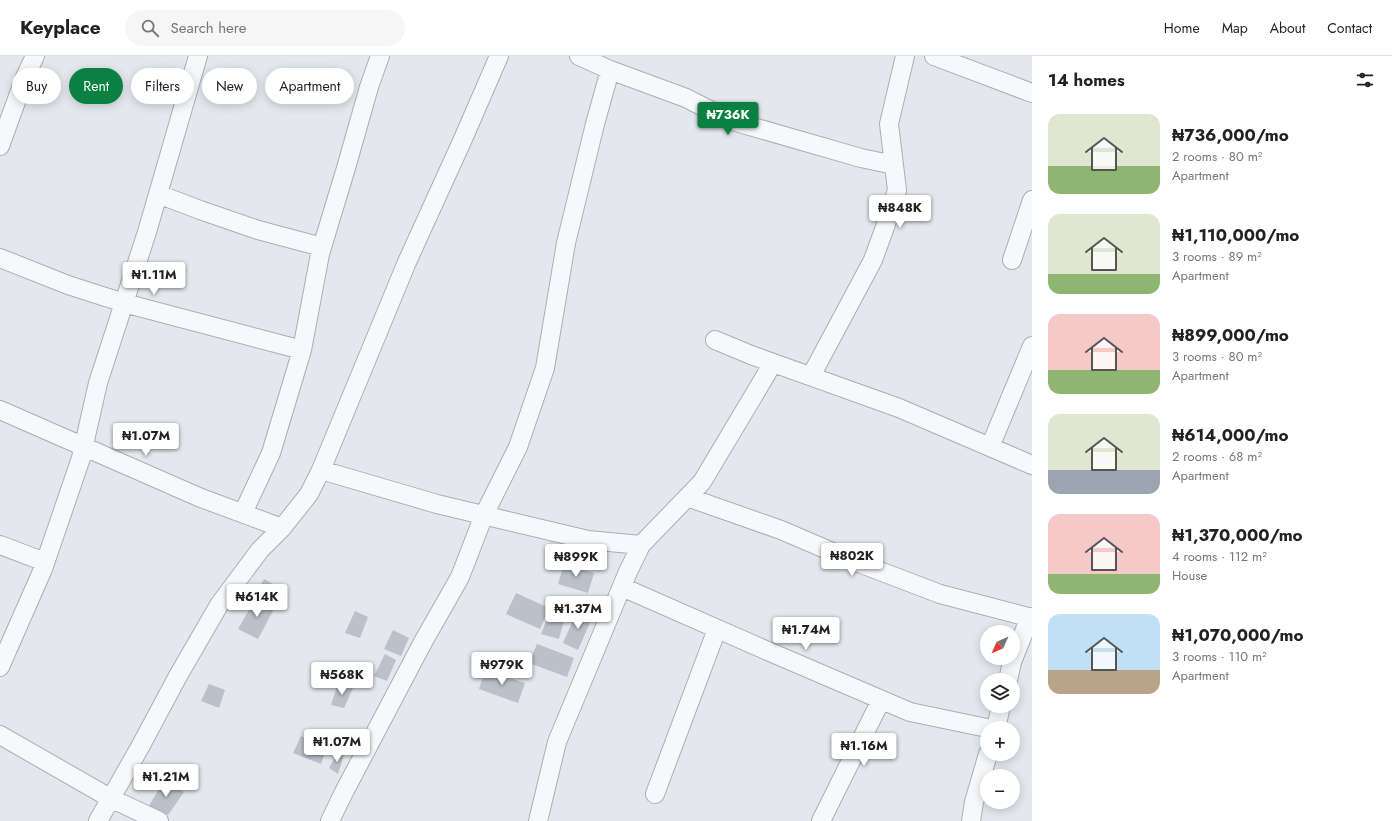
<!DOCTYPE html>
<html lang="en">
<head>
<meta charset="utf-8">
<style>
	:root { --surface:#fff; --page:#f6f6f6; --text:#222; --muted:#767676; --line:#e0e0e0; --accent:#0b8043 }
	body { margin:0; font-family:Jost,sans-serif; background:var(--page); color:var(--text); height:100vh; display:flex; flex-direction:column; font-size:15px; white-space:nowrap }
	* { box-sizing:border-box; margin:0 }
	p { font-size:13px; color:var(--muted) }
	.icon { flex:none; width:22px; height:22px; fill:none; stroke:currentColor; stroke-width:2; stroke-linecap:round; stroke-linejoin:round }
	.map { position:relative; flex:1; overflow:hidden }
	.drawer { display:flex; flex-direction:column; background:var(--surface); width:360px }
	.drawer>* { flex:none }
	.guide { position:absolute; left:12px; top:12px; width:380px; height:36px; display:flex; gap:8px }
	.needle { width:26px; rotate:225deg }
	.buttons { position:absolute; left:980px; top:569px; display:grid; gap:8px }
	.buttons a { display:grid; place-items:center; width:40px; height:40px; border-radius:50%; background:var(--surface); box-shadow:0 2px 10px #0003; font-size:20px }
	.price { position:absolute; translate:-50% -34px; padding:0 9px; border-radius:4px; background:#fff; color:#222; font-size:13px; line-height:26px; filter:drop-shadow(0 1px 2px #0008) }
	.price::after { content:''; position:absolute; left:50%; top:24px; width:12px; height:9px; margin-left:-6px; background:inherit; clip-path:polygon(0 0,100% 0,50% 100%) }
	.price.current { background:var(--accent); color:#fff }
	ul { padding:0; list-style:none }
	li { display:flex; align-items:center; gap:12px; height:100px; padding:0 16px }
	li span { display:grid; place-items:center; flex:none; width:112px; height:80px; border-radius:12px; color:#555 }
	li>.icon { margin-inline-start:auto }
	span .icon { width:48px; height:48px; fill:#fffc; stroke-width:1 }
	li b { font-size:17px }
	h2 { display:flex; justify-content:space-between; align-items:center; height:48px; padding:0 16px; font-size:17px }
	.tag { padding:0 14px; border-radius:18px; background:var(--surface); box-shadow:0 2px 10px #0003; font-size:14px; line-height:36px }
	.tag.current { background:var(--accent); color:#fff }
	header { display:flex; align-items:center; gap:24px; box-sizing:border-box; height:56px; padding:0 20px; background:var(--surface); border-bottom:1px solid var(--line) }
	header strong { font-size:19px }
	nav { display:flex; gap:22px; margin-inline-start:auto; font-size:14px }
	.search { width:280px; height:36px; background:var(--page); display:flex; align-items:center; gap:10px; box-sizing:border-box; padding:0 14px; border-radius:22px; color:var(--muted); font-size:15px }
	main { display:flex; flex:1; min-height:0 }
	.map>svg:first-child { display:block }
	.building { fill:#bbc0ca }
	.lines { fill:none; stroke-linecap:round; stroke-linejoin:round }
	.minor-casing { stroke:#a9aeb7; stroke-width:20 }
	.minor { stroke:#f7f8fa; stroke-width:18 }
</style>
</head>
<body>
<header>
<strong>Keyplace</strong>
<div class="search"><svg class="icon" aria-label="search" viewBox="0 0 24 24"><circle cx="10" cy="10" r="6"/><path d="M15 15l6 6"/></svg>Search here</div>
<nav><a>Home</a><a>Map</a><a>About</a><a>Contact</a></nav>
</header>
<main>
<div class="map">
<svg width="1032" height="765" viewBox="0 0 1032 765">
	<rect width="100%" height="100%" fill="#e4e7ec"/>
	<path class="building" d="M564,508L594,517L588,537L558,528Z
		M264,523L278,531L274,543L257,535Z
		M516,537L549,552L540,573L506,558Z
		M257,540L275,551L258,583L238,573Z
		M552,550L567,554L559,583L541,578Z
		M355,555L368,561L360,582L345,577Z
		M577,555L592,562L578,594L563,587Z
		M393,574L409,582L401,600L384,593Z
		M537,588L574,602L567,621L529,607Z
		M385,598L396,604L387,625L374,620Z
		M485,614L525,627L518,647L479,633Z
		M338,627L353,632L344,652L331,649Z
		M209,628L225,634L219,652L201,645Z
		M301,680L326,693L321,708L293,697Z
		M338,696L344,699L338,718L329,712Z
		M164,724L184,736L168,759L149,750Z"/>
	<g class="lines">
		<defs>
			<path id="minor" d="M579,0L610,14L686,42L729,64L861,102L894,109
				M934,0L1032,37
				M0,90L25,21L35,0
				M158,138L200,154L258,174L322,191
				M0,202L68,229L124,247L302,294
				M1012,204L1032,144
				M715,284L751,299L899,352L1032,409
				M811,320L873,204L885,171L897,134L889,68L905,0
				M0,354L201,442L282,472
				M990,391L1032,290
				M321,414L437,448L588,484L641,489L702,426L773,307
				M687,441L781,474L851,504L940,538L1032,562
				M243,457L271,397L302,294L320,198L346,112L369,31L380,0
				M0,489L45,506
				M622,531L770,596L910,656L987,672
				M0,611L43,513L81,402L98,327L147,176L198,0
				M1008,624L1012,606L1030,561
				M996,672L1001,650
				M0,679L110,742L159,765
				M655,738L717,573
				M98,765L140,691L178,620L219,549L260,494L282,472L309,438L321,414L407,206L463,83L499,0
				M330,765L343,738L423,586L460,521L484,459L518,391L545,312L566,187L595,68L610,14
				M538,765L557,686L627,518L641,489
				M821,765L881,644
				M971,765L974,746L988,698"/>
		</defs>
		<use href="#minor" class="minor-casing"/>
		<use href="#minor" class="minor"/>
	</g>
</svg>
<div class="buttons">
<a><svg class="needle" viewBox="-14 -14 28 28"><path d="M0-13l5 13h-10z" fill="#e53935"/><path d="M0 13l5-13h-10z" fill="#767676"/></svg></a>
<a><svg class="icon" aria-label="layers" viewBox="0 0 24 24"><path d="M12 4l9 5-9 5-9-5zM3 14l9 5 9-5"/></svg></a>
<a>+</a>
<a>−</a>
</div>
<b class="price current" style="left:728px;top:80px">₦736K</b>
<b class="price" style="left:900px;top:173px">₦848K</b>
<b class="price" style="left:154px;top:240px">₦1.11M</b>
<b class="price" style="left:146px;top:401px">₦1.07M</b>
<b class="price" style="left:852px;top:521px">₦802K</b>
<b class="price" style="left:576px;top:522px">₦899K</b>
<b class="price" style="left:257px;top:562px">₦614K</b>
<b class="price" style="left:578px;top:574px">₦1.37M</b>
<b class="price" style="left:806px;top:595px">₦1.74M</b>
<b class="price" style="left:502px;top:630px">₦979K</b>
<b class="price" style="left:342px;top:640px">₦568K</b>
<b class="price" style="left:337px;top:707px">₦1.07M</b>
<b class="price" style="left:864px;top:711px">₦1.16M</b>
<b class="price" style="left:166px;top:742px">₦1.21M</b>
<div class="guide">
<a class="tag">Buy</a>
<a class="tag current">Rent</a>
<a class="tag">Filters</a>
<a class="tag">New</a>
<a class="tag">Apartment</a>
</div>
</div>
<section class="drawer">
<h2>14 homes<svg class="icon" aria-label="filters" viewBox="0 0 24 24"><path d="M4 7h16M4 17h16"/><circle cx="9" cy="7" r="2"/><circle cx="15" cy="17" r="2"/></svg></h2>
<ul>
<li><span style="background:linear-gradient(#dfe7d0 65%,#8fb573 0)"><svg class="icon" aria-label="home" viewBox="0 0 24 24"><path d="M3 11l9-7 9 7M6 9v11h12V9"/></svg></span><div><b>₦736,000/mo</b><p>2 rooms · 80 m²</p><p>Apartment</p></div></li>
<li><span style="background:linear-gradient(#dfe7d0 75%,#8fb573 0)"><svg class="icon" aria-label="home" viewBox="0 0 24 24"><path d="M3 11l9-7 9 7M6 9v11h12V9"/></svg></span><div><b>₦1,110,000/mo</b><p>3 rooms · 89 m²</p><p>Apartment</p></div></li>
<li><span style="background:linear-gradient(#f6c9c9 70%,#8fb573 0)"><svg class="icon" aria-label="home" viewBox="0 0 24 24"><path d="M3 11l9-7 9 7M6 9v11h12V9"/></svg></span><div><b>₦899,000/mo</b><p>3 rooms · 80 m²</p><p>Apartment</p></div></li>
<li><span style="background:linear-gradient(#dfe7d0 70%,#9aa5b1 0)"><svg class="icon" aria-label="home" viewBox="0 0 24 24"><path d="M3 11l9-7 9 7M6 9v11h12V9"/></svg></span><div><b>₦614,000/mo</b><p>2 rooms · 68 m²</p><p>Apartment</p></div></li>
<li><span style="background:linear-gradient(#f6c9c9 75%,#8fb573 0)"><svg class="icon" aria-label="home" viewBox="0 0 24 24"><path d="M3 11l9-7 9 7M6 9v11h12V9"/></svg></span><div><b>₦1,370,000/mo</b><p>4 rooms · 112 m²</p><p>House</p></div></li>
<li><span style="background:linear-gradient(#bfe0f5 70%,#b9a48a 0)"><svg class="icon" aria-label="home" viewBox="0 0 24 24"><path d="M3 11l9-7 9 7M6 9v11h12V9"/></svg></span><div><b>₦1,070,000/mo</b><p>3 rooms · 110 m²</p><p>Apartment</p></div></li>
</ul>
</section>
</main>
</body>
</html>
